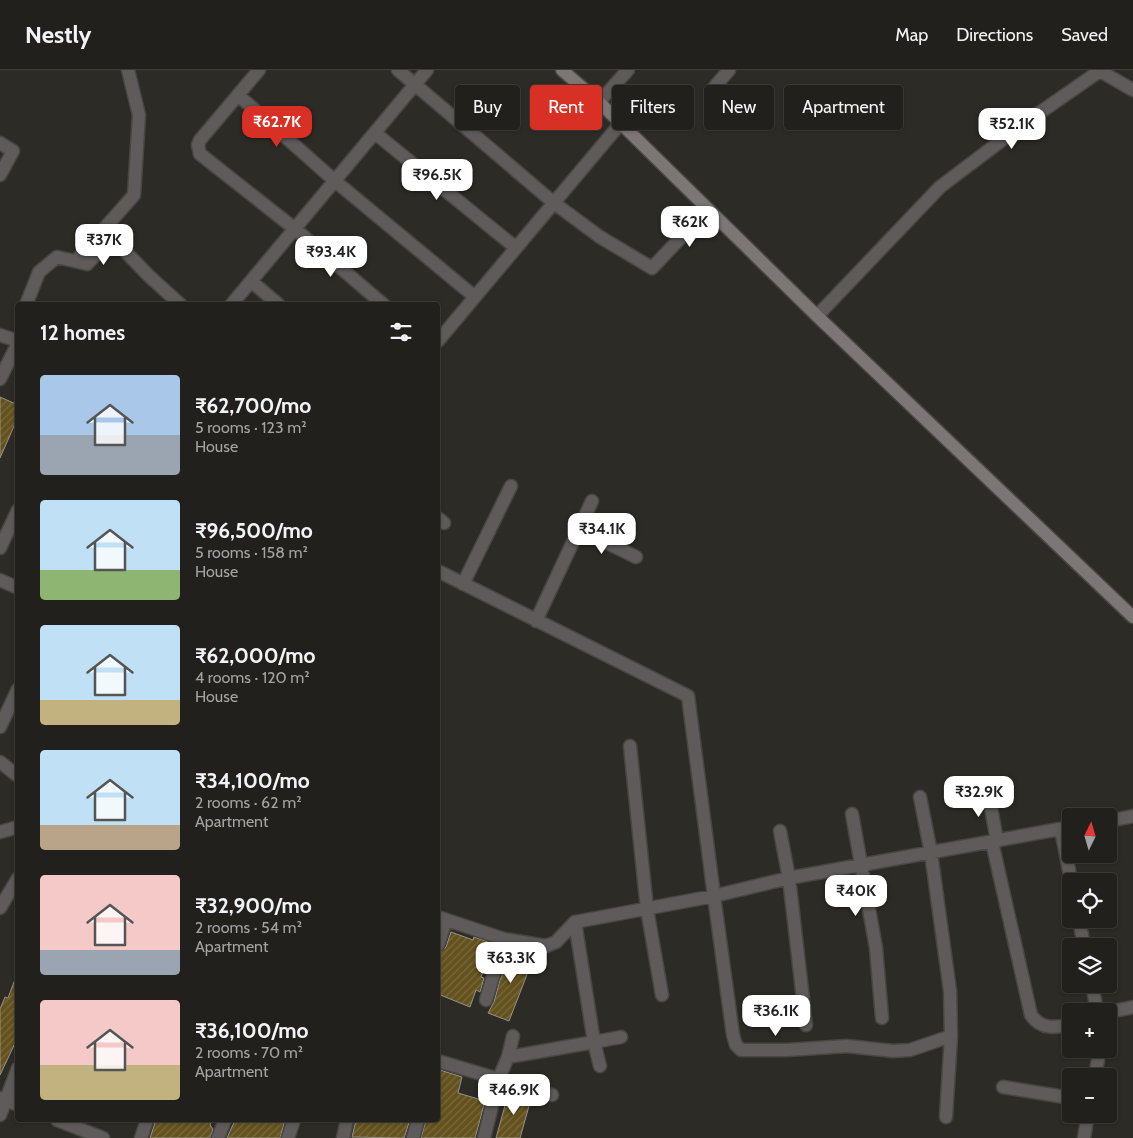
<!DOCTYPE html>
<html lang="en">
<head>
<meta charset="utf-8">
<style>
	:root { --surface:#22201c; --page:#2a2825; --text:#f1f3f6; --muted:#a2a3a3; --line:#3f3e3b; --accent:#d93025 }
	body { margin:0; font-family:Cabin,sans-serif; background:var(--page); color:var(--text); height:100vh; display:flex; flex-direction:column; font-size:19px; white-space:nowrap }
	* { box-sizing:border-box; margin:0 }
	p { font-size:16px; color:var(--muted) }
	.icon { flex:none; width:28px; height:28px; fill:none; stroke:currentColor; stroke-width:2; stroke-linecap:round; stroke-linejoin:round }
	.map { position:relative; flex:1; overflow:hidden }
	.panel { position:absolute; left:15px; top:232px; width:425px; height:820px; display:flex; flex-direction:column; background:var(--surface); border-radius:5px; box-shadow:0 1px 4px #0004,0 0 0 1px var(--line) }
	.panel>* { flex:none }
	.top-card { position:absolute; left:455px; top:15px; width:475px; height:45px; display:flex; gap:10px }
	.needle { width:32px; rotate:5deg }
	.controls { position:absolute; left:1062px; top:738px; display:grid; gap:10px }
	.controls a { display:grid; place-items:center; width:55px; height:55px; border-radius:5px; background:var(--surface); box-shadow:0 1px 4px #0004,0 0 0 1px var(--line); font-size:25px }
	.price { position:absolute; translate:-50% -42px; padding:0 11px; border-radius:10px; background:#fff; color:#222; font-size:16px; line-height:32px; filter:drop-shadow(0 1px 2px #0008) }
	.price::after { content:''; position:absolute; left:50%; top:30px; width:15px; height:11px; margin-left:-8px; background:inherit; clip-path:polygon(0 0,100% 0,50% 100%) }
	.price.on { background:var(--accent); color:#fff }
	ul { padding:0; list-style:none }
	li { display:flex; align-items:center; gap:15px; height:125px; padding:0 25px }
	li span { display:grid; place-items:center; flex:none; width:140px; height:100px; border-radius:5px; color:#555 }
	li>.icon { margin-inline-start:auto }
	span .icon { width:60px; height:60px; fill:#fffc; stroke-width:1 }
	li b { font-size:21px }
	h2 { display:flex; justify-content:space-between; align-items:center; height:60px; padding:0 25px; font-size:21px }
	.pill { padding:0 18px; border-radius:5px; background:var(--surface); box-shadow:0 1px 4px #0004,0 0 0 1px var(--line); font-size:18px; line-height:45px }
	.pill.on { background:var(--accent); color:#fff }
	header { display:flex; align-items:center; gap:30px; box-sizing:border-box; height:70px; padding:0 25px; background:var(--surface); border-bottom:1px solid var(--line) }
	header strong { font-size:24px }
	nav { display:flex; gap:28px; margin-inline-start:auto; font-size:18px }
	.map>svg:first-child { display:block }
	.building { fill:url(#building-hatch); stroke:#95938c }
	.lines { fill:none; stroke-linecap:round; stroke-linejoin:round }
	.minor-casing { stroke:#484642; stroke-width:15 }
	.secondary-casing { stroke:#484642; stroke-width:15 }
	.minor { stroke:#5f5b5b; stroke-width:12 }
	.secondary { stroke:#7c7676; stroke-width:12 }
</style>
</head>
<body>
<header>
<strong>Nestly</strong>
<nav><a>Map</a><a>Directions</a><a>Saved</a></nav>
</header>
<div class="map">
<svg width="1133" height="1068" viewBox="0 0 1133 1068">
	<defs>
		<pattern id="building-hatch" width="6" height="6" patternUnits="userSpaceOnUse" patternTransform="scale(1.25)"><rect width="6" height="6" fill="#63521d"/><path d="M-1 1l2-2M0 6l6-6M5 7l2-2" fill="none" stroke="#796a3d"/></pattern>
	</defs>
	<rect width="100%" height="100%" fill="#2d2b26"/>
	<path class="building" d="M0,327L18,335V347L0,388Z
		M451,862L473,870L474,867L494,874L481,907L484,908L480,922L476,920L470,937L438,924V891L441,882L446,877Z
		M513,879L535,884L509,951L488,943L494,932L500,910Z
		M17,904L18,967L0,1005V939L5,927L8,928Z
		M440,1000L462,1007L458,1023L485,1031L475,1068H421L426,1050H438V1011Z
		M509,1021L531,1027L529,1036L520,1068H496Z
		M156,1050H212L210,1055L213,1059L210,1068H150Z
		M235,1050H285L280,1068H227Z
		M356,1050H410L404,1068L352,1067Z"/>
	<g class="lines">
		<defs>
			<path id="minor" d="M259,0L200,70L198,75L200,84L295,159L384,235
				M398,0L554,133L600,167L652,198L708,139
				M1100,1L1133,20
				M712,20L729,0
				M238,25L335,111L475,227
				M599,32L628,0
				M375,63L516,178
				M0,73L13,81L0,105
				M87,194L80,186L134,125L139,45L128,0
				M251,211L279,235
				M26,235L39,202L57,187L87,194L107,173L119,175L149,206L181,235
				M231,235L427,0
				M817,246L940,117L1022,55L1101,0
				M0,265L18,271
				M438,271L620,54
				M0,309L18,273
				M438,448L444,453
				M579,459L636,487
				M0,478L18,440
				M438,501L688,626L714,826L733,965L736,975L741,980H787L847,976L893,981L910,980L951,966
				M0,510L18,518
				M463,514L511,416
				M536,551L592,431
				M0,657L18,619
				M630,676L647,839L662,925
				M0,692L18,706
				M988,721L997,771
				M920,727L931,783L950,921L951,966L946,1047
				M852,744L876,878L882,948
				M1109,751L1133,746
				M1061,759L1071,811
				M780,761L789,808L806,955
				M0,762L18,757
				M992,772L1031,945C1041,960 1056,958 1071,954
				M0,838L18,808
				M438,847L504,869L546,876L556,872L575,852L714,826L789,808L1071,757
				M1079,849L1084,876
				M438,875L446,850
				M1092,914L1097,941
				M486,930L504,869
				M1109,942L1133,937
				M508,987L513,966
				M438,991L552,1025
				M600,996L594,972L621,967
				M1095,1006L1100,979
				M1003,1017L1071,1028
				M0,1028L18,1035
				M0,1045L18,998
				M57,1050L103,1068
				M141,1068L147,1050
				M218,1068L225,1050
				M288,1068L294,1050
				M343,1068L347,1050
				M413,1068L418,1050
				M484,1068L499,1008L508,987L594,972L575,852
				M1084,1068L1088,1044"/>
			<path id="secondary" d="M562,0L599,32L817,246L1133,547"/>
		</defs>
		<use href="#minor" class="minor-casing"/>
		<use href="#secondary" class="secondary-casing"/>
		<use href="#minor" class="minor"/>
		<use href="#secondary" class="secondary"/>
	</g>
</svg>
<div class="controls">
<a><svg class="needle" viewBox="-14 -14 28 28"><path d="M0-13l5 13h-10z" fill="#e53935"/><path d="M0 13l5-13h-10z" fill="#a2a3a3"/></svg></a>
<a><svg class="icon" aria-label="locate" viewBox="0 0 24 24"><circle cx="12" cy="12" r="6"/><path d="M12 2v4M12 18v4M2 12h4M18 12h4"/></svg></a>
<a><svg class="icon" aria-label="layers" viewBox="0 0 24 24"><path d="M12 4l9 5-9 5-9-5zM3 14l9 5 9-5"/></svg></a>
<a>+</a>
<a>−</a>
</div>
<b class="price on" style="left:277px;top:78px">₹62.7K</b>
<b class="price" style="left:1012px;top:80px">₹52.1K</b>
<b class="price" style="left:437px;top:131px">₹96.5K</b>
<b class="price" style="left:690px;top:178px">₹62K</b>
<b class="price" style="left:104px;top:196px">₹37K</b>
<b class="price" style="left:331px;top:208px">₹93.4K</b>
<b class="price" style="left:602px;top:485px">₹34.1K</b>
<b class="price" style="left:979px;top:748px">₹32.9K</b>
<b class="price" style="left:856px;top:847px">₹40K</b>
<b class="price" style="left:511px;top:914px">₹63.3K</b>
<b class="price" style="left:776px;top:967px">₹36.1K</b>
<b class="price" style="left:514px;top:1046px">₹46.9K</b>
<div class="top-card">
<a class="pill">Buy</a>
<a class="pill on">Rent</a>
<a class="pill">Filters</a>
<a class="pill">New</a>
<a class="pill">Apartment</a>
</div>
<section class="panel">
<h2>12 homes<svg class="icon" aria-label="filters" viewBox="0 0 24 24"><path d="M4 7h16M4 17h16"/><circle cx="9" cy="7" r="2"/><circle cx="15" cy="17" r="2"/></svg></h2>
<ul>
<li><span style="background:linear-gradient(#a9c7e8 60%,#9aa5b1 0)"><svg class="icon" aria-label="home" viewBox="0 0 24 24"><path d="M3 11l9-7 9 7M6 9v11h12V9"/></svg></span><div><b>₹62,700/mo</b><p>5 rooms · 123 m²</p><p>House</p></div></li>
<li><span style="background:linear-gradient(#bfe0f5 70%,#8fb573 0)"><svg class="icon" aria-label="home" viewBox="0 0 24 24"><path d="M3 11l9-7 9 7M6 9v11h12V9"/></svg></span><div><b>₹96,500/mo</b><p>5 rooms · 158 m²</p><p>House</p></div></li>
<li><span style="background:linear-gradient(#bfe0f5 75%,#c2b280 0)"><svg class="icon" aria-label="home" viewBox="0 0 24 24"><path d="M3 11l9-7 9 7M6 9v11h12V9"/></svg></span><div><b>₹62,000/mo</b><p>4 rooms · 120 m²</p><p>House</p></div></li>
<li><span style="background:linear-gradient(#bfe0f5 75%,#b9a48a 0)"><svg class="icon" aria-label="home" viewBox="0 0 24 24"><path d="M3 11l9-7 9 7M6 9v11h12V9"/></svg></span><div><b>₹34,100/mo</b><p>2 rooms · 62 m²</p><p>Apartment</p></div></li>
<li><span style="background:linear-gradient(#f6c9c9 75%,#9aa5b1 0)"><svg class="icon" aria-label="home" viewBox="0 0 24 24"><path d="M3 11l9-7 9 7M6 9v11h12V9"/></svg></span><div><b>₹32,900/mo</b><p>2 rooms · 54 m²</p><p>Apartment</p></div></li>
<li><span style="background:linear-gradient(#f6c9c9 65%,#c2b280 0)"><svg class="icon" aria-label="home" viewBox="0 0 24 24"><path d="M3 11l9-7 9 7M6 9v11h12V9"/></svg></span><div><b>₹36,100/mo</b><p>2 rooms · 70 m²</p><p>Apartment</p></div></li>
</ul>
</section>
</div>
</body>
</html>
